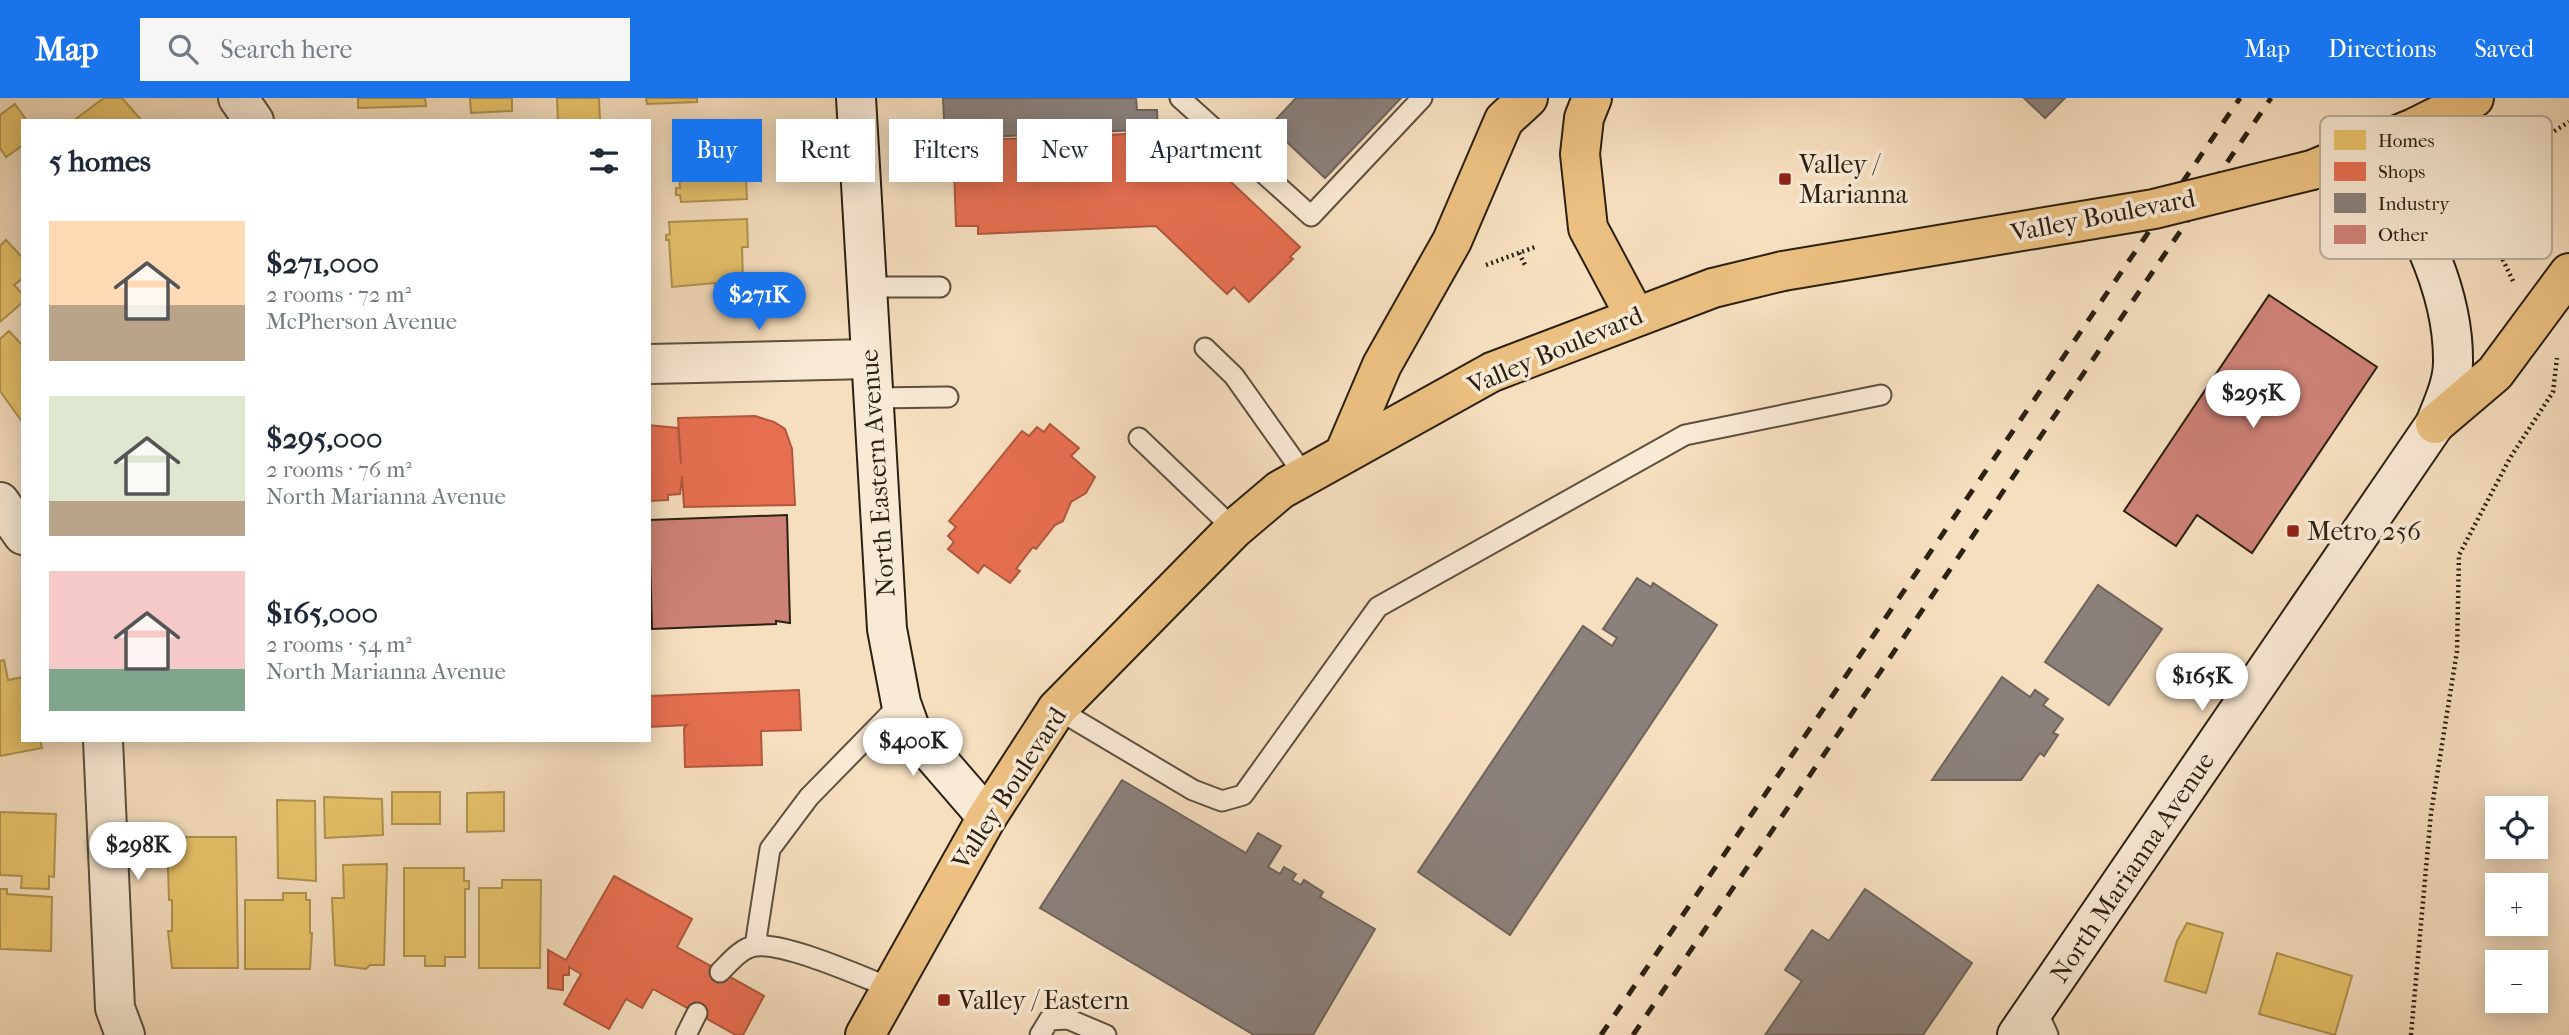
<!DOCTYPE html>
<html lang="en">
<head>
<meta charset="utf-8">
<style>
	:root { --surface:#fff; --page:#f6f6f7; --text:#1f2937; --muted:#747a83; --accent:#1a73e8 }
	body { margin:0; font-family:"IM FELL French Canon",serif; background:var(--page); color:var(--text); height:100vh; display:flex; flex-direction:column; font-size:26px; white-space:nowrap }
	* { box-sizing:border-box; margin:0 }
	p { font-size:23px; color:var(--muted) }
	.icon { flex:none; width:38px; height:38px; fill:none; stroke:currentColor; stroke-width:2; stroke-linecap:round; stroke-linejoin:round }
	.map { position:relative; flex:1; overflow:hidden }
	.side { position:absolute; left:21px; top:21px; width:630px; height:623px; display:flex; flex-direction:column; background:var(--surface); border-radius:0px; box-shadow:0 4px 18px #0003 }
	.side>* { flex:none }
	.guide { position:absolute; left:672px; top:21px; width:665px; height:63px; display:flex; gap:14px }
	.fabs { position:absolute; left:2485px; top:698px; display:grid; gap:14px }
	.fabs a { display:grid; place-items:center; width:63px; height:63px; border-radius:0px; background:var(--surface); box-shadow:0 4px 18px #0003; font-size:35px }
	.price { position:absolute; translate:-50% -60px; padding:0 16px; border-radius:24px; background:#fff; color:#222; font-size:23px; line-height:46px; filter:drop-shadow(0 2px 4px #0008) }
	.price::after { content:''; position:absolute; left:50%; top:42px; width:21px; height:16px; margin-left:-10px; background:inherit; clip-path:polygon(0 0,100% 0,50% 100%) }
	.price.active { background:var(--accent); color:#fff }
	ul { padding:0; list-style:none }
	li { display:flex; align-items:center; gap:21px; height:175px; padding:0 28px }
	li span { display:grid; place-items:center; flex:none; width:196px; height:140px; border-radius:0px; color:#555 }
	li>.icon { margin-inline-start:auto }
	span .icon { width:84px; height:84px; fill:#fffc; stroke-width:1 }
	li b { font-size:30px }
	h2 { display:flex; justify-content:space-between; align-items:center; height:84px; padding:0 28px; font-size:30px }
	.chip { padding:0 24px; border-radius:0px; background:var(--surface); box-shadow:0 4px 18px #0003; font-size:24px; line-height:63px }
	.chip.active { background:var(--accent); color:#fff }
	header { display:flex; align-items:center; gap:42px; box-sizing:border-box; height:98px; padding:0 35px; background:var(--accent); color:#fff }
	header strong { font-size:33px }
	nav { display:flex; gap:38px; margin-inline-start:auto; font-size:24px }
	.search { width:490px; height:63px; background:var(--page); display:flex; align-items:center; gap:18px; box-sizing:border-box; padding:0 24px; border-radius:0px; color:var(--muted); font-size:26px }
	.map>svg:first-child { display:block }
	.homes { fill:#e9c46a; stroke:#b09350; stroke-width:2 }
	.shops { fill:#e76f51; stroke:#af583e; stroke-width:2 }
	.industry { fill:#8a817c; stroke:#6e645c; stroke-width:2 }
	.building { fill:#ce8277; stroke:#2c2112; stroke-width:2 }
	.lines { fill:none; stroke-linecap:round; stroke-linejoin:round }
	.service-casing { stroke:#5e503d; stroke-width:23 }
	.minor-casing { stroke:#5e503d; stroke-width:42 }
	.secondary-casing { stroke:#2c2112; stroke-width:42 }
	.primary-casing { stroke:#2c2112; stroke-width:42 }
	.path { stroke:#2c2112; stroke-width:4.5; stroke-dasharray:2 3.5; stroke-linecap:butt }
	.service { stroke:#f9ead5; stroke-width:19 }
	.minor { stroke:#f9ead5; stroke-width:38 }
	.secondary { stroke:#f9ead5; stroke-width:38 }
	.primary { stroke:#ebc080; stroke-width:38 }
	.rail { stroke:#2c2112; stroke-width:5; stroke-dasharray:12 12; stroke-linecap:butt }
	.primary-bridge-casing { stroke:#2c2112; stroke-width:42; stroke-linecap:butt }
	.primary-bridge { stroke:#ebc080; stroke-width:38 }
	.poi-dot { fill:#8f2418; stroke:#f9ead5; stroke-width:2.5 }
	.labels { text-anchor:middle; stroke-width:7; stroke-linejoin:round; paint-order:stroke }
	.poi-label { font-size:26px; fill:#2c2112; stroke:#f9ead5; text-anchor:start }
	.street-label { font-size:26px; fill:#2c2112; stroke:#f9ead5 }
	.key { fill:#f9ead5; stroke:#bcae9a; stroke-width:2 }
	.key-label { font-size:19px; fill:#2c2112 }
</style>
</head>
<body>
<header>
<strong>Map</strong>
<div class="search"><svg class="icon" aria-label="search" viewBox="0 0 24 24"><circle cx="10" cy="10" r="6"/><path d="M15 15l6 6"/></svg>Search here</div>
<nav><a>Map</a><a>Directions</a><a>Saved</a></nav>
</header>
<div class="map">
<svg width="2569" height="937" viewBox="0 0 2569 937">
	<rect width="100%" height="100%" fill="#f6dfbf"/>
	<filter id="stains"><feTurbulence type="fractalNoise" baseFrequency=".00286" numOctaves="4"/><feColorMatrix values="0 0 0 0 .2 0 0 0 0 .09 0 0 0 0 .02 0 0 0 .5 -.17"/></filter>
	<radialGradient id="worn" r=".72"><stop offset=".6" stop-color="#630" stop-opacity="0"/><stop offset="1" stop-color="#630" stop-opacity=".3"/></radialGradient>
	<path class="homes" d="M104,0H122L142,23H73Z
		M358,0H425L426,8L358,10Z
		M470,0H512V13L471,15Z
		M557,0H599L600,23H558Z
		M646,0H697V4L647,6Z
		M15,6L27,23H23V47L6,59L0,50V17Z
		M743,29L747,101L681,104L680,97H676V90H680L677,32Z
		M747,121L748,149H742L743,185H723V189H715V185L672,189L669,142H666V137L670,136L669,124Z
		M6,142L23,160V180L14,187L23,197V204L0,224V148Z
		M9,233L23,248V325L0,293V241Z
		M4,562L8,582L23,579V642H40L42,650L0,658V563Z
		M392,694H440V726H392Z
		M504,694V733L467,734V695Z
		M324,699L382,701L383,737L325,740Z
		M277,702L315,703L316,783L278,780Z
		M0,714L56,716L54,779L49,778V791L21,790L22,778L0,777Z
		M167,739H236L238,870H172L168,833H172V802H169Z
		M387,766L384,867H370L366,871L335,867L332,800H344L343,767Z
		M404,770H464V783H469V791H465V859H445V868H425V858H404Z
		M502,782H541L540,870H479V790H502Z
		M0,791H7V796L52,799L51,853L0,851Z
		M283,795H306V802H310V835H312L310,871H245V802H283Z
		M2187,825L2223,835L2206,895L2165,883L2177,843Z
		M2277,855L2352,878L2335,937L2259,916Z"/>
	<path class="shops" d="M1178,34L1300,149L1290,159L1293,161L1249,204L1234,189L1227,196L1156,128L978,136V128H956L953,43Z
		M755,318L774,324L785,331L792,351L795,407L684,409L682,378L680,396L668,397V402L649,403V327L678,330L681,366L678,320Z
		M1050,326L1079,350L1071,358L1095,379L1086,395L1071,404L1063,423L1055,427L1036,451L1033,449L1016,471L1020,473L1010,485L984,467L978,475L948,451L954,444L948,438L956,429L949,423L1022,333L1029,338L1037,329L1044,334Z
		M799,592L801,632L761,633L762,667L685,669L684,630L687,627L649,629V598Z
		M614,778L692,821L677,849L764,898L743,937H736L653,891L642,910L626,901L609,931L564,906L581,876L569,869V877H563V892L548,890V852L566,862Z"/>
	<path class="industry" d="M943,0H1136L1137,12H1157L1158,31L945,41Z
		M1296,0H1401L1325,80L1270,28Z
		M2024,0H2065L2045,20Z
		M1637,480L1651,489L1653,485L1717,527L1510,837L1418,774L1583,528L1612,548L1617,540L1603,531Z
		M2098,487L2162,531L2109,607L2045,564Z
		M2002,579L2030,599L2035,592L2048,601L2043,607L2063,621L2053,635L2058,637L2044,658L2040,655L2021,682H1932Z
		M1122,682L1246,755L1258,735L1281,748L1268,769L1280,776L1284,769L1296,776L1292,782L1301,787L1304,782L1323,794L1320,799L1375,831L1313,937H1254L1040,810Z
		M1865,791L1972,865L1923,937H1765L1802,883L1785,872L1812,832L1829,843Z"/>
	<path class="building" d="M2269,197L2377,269L2252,455L2197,417L2176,448L2124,413Z
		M787,417L790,525L776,523V526L652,531L649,422Z"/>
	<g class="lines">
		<defs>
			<path id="service" d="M1180,0L1311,118L1422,0
				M866,189H940
				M1205,250L1234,278L1305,378
				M872,300L948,299
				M1139,340L1234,431
				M1057,611L1193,692L1222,703L1243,697L1378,509L1685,337L1881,297
				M755,848L770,751L809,699L901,605
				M720,874C730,864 741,850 755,848C785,844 860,878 891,890
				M2036,910L2048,937
				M686,937L697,915
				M1040,937L1049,922L1068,921L1106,937"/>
			<path id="minor" d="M238,0L254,23
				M649,266L869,261
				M0,404L23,437
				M103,642L115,910L125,937"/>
			<path id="secondary" d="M856,0L887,531L901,605L910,630L987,719
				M2017,937L2435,326C2443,306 2453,285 2453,264C2454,186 2411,112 2371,49"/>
			<path id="primary" d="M1592,0L1584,20L1580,56L1588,130L1635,218
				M2312,72L2414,30L2474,0
				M2435,326L2495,275L2569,175
				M1344,356L1382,267L1452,143L1504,22L1528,0
				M865,937L987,719L1057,611L1234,431L1280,392L1492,274L1713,190L1783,173"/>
		</defs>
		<use href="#service" class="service-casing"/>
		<use href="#minor" class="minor-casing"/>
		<use href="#secondary" class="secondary-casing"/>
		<use href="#primary" class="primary-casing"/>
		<path class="path" d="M2450,94L2467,87L2456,67
			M1519,155L1526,169
			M1486,167L1535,149
			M2513,183L2467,87L2569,24
			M2411,937L2431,715L2457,553L2459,457L2510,360L2553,294L2557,260"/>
		<use href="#service" class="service"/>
		<use href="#minor" class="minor"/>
		<use href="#secondary" class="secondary"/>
		<use href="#primary" class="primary"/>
		<path class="rail" d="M1601,937L2240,0
			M1633,937L2271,0"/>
		<defs>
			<path id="primary-bridge" d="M1783,173L2154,111L2312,72"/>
		</defs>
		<use href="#primary-bridge" class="primary-bridge-casing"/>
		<use href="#primary-bridge" class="primary-bridge"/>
	</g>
	<g class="poi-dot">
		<rect x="1778" y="74" width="14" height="14" rx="3.5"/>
		<rect x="2286" y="426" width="14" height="14" rx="3.5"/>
		<rect x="937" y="895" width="14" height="14" rx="3.5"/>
	</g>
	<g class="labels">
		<g class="poi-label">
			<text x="1799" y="75">Valley /<tspan x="1799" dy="30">Marianna</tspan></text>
			<text x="2307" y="442">Metro 256</text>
			<text x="958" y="911">Valley / Eastern</text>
		</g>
		<g class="street-label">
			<text transform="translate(2103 117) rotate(-11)" y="9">Valley Boulevard</text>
			<text transform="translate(1555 252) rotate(-23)" y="9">Valley Boulevard</text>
			<text transform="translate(877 375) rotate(-94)" y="9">North Eastern Avenue</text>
			<text transform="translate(1009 690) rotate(-57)" y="9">Valley Boulevard</text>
			<text transform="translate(2132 769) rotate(-56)" y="9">North Marianna Avenue</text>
		</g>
	</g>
	<rect x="2320" y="18" width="232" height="143" rx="10" class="key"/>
	<rect x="2334" y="32" width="32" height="20" fill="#e9c46a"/>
	<rect x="2334" y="64" width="32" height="19" fill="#e76f51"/>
	<rect x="2334" y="95" width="32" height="20" fill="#8a817c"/>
	<rect x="2334" y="127" width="32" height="19" fill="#ce8277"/>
	<g class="key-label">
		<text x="2378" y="49">Homes</text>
		<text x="2378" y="80">Shops</text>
		<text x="2378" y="112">Industry</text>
		<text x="2378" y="143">Other</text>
	</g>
	<rect width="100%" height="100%" filter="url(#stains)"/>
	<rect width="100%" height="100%" fill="url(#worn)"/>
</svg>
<div class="fabs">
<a><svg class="icon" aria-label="locate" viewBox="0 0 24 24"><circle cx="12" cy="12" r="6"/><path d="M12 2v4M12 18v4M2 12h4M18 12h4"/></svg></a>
<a>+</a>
<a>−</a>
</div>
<b class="price active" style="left:759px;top:234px">$271K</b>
<b class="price" style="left:2253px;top:332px">$295K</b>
<b class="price" style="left:2202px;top:615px">$165K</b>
<b class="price" style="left:913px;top:680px">$400K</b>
<b class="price" style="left:138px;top:784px">$298K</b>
<div class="guide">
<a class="chip active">Buy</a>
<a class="chip">Rent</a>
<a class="chip">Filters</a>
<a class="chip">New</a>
<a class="chip">Apartment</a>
</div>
<section class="side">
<h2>5 homes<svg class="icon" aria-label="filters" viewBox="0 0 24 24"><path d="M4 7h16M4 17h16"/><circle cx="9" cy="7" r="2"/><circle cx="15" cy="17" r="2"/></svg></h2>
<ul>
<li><span style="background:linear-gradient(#ffd9b3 60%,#b9a48a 0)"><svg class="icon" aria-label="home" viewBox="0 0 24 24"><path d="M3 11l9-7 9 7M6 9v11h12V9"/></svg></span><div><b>$271,000</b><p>2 rooms · 72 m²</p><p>McPherson Avenue</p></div></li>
<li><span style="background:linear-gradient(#dfe7d0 75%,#b9a48a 0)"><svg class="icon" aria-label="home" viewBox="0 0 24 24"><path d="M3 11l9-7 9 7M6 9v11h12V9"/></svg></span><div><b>$295,000</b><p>2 rooms · 76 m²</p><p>North Marianna Avenue</p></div></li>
<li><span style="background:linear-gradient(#f6c9c9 70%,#7fa58c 0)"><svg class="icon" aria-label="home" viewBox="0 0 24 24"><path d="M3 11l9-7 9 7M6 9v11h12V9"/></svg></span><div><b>$165,000</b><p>2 rooms · 54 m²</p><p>North Marianna Avenue</p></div></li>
</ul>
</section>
</div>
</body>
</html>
